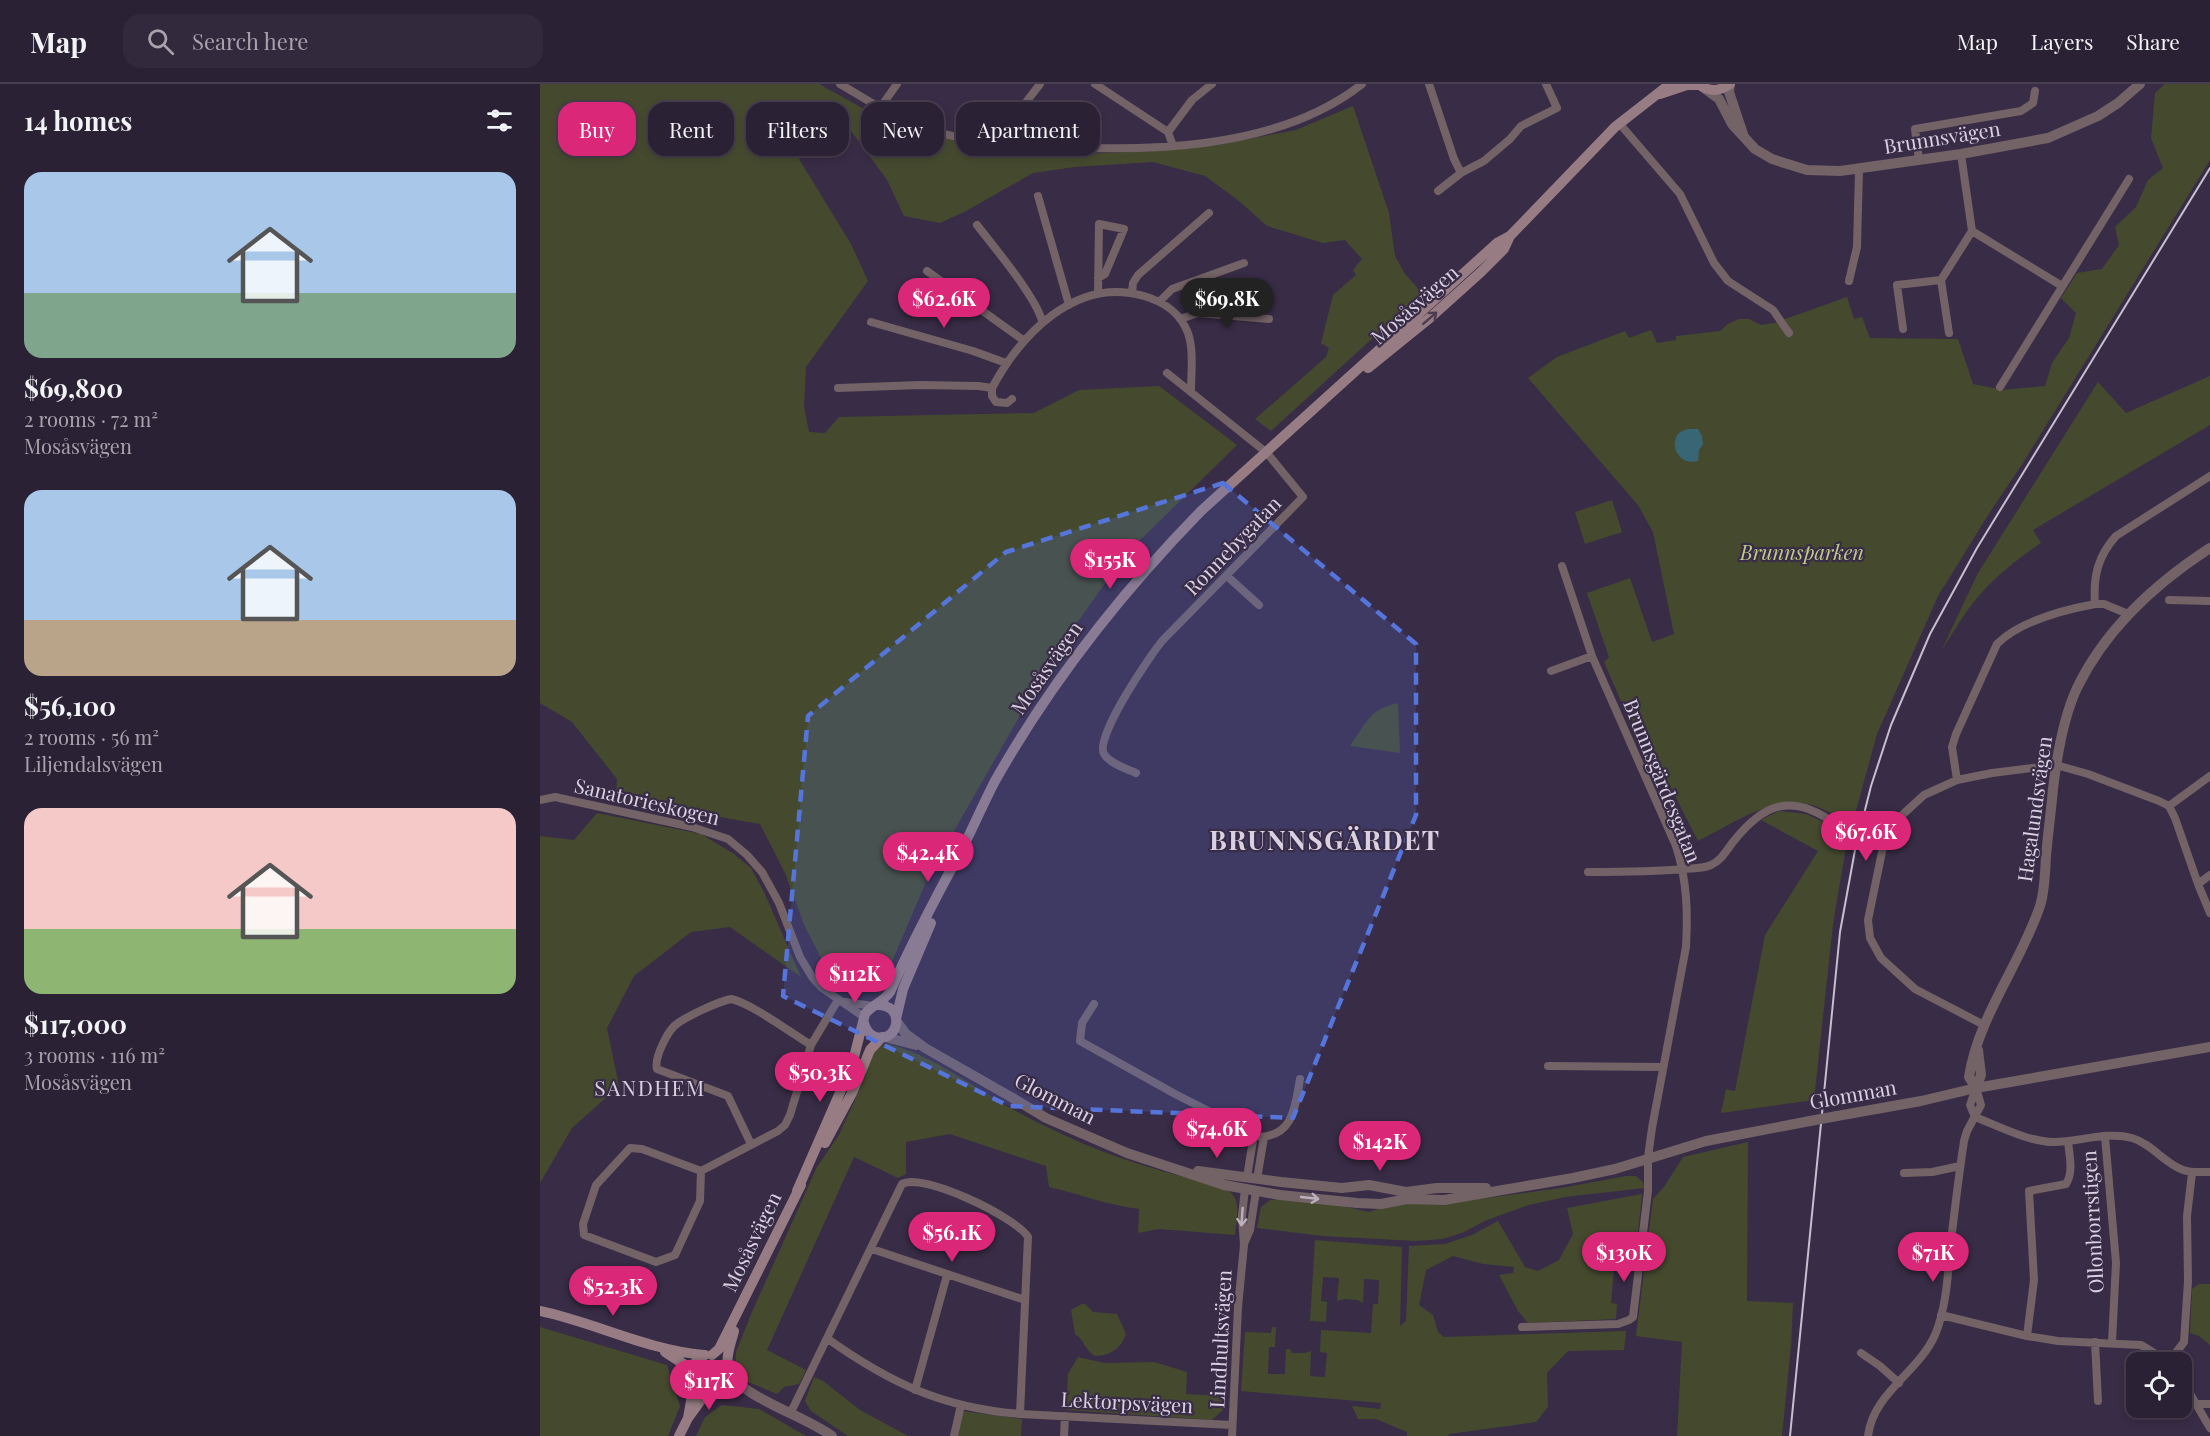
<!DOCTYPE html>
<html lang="en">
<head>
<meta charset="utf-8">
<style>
	:root { --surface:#2b2134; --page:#33293c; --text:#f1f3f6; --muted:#a6a3ac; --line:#473e4f; --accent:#db2777 }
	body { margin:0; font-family:"Playfair Display",serif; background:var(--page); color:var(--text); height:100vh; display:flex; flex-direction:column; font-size:22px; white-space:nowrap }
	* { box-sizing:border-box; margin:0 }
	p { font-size:20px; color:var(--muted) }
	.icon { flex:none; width:33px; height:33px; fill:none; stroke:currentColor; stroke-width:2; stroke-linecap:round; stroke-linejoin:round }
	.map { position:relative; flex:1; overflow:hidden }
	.drawer { display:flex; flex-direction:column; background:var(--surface); width:540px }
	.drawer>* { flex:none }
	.top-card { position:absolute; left:18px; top:18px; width:570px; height:54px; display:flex; gap:12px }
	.fabs { position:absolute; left:1586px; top:1268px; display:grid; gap:12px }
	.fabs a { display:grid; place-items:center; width:66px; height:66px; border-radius:12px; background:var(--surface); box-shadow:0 3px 9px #0003,0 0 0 2px var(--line); font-size:30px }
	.price { position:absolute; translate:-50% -51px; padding:0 14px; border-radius:21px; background:var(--accent); color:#fff; font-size:20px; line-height:39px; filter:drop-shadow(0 2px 3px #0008) }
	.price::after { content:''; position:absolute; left:50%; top:36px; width:18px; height:14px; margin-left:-9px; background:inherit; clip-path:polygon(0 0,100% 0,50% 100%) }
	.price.on { background:#222; color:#fff }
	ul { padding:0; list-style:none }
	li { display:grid; align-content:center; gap:12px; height:318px; padding:0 24px }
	li span { display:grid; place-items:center; height:186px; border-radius:18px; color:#555 }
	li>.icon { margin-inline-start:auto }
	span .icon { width:108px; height:108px; fill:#fffc; stroke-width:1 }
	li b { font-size:26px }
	h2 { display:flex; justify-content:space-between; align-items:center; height:72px; padding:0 24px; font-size:26px }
	.pill { padding:0 21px; border-radius:18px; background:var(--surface); box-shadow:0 3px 9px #0003,0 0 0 2px var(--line); font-size:21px; line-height:54px }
	.pill.on { background:var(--accent); color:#fff }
	header { display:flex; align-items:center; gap:36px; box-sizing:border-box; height:84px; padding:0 30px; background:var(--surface); border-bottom:2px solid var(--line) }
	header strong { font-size:28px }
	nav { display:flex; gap:33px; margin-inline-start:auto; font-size:21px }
	.search { width:420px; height:54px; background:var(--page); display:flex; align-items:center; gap:15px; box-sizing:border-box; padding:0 21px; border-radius:18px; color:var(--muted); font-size:22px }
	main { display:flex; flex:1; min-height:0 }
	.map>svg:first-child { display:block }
	.green { fill:#454a2f }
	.water { fill:#386675 }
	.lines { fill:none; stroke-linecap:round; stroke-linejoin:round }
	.minor { stroke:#736266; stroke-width:8 }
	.tertiary { stroke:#736266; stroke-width:10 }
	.secondary { stroke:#977d83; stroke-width:10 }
	.rail { stroke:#c7bed0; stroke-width:2 }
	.tertiary-bridge { stroke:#736266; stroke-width:10 }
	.oneway { stroke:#4c3c52 }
	.oneway2 { stroke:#bab0bd }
	.marked { fill:#5575db; fill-opacity:0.2; stroke:#5575db; stroke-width:4.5; stroke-dasharray:12 8; stroke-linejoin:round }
	.labels { text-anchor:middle; stroke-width:4.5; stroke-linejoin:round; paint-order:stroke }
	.street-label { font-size:20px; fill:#d9d1e2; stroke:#392c46 }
	.park-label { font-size:20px; font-style:italic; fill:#bfcb8a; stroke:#392c46 }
	.neighbourhood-label { font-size:21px; letter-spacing:1.5px; fill:#d9d1e2; stroke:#392c46 }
	.district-label { font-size:26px; font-weight:bold; letter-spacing:1.5px; fill:#d9d1e2; stroke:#392c46 }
</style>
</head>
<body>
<header>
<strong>Map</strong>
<div class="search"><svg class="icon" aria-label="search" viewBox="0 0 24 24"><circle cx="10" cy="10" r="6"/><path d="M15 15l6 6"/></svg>Search here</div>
<nav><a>Map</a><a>Layers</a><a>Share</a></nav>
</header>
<main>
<section class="drawer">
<h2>14 homes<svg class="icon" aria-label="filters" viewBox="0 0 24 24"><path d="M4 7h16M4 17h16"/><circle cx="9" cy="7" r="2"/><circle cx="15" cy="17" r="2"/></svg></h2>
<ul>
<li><span style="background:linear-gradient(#a9c7e8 65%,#7fa58c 0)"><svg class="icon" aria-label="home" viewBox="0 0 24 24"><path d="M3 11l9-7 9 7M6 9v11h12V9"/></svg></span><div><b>$69,800</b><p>2 rooms · 72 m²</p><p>Mosåsvägen</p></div></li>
<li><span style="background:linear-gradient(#a9c7e8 70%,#b9a48a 0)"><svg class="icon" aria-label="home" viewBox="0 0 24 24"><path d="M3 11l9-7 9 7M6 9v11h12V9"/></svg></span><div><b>$56,100</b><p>2 rooms · 56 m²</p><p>Liljendalsvägen</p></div></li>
<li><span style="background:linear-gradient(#f6c9c9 65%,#8fb573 0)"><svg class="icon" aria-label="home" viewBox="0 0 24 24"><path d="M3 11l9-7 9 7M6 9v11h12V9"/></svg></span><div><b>$117,000</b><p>3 rooms · 116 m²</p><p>Mosåsvägen</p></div></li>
</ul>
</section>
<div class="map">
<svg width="1670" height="1352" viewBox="0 0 1670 1352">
	<rect width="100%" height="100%" fill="#392c46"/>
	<path class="green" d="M0,0H279L333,30L384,48L431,60L535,70L615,67L677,61L756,46L813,22L849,129L855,172L865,190L882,209L731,347L715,335L786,273L789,264L781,259L793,211L816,191L813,186L822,175L805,156L783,159L727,142L699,117L665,92L613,78L534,83L493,89L426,127L400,139L364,132L347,96L309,44L259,75L311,160L328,197L266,283L264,323L269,348L285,349L299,333L494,329L539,306L619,302L697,361L586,470L515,570L389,791L351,880L331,903L315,906L290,891L265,843L245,789L220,740L76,715L77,695L32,638L0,619Z
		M1625,0H1670V76L1481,382L1450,428L1398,512L1337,650L1306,763L1293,840L1274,1016L1181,1029L1186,1005L1195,1007L1225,851L1278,767L1221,736L1239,727L1266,730L1283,738L1289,751L1301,748L1302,734C1293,730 1282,724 1272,721C1231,711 1193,740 1158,757L1128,698L1081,617L1064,578L1069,573L1047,509L1090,494L1112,558L1134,550L1113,448L1098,421L988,294L1017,273L1085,247L1089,254L1111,246L1117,259L1136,256V252L1180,247L1188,240L1199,235H1209L1221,241L1234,239L1307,213L1314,235L1322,233L1330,254L1418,255L1433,300L1463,306L1505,302L1512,279L1529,254L1536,229L1521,214L1537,189L1562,185L1579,161L1575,143L1596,123L1608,96L1623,84L1611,54L1615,9Z
		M1670,292V341L1493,446L1501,459C1476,476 1452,495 1433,519C1421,534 1412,551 1401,567L1438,489L1558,298L1586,329Z
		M1072,416L1082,448L1045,460L1035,428Z
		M858,619L860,669L810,662C826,639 829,625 858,619Z
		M57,729L161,750L194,770L211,784L224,808L261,893L190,843L151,848L94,892L67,944L79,1002L32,1044L0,1099V752L34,756Z
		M349,960C390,971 422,995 458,1017C485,1033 515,1047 544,1060C590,1080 640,1091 688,1106C703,1118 696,1134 695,1151L619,1145L598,1149L599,1125C568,1121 539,1110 509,1103L506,1082L410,1050L366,1058V1090L358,1094L314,1073L227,1266L266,1286L259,1300L244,1303L237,1310L208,1298L195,1285L196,1268L212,1228L277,1083L299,1051L315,1016L332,973L339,961Z
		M1208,1058L1207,1217L1253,1219L1251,1262L1242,1352H1137L1142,1258L1096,1252L1113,1115L1124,1103L1143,1073Z
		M1086,1092H1096L1103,1098L1104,1104L1025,1113L989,1121L947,1136L922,1149L902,1155L876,1157L782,1152L717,1144L721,1123L730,1116L748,1114L803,1122L829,1128L861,1117L900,1120L1021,1104Z
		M1102,1110L1098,1148H1086L1084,1163H1076L1071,1219L1077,1220L1076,1235L988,1239L978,1227L959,1191L973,1189L974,1183L943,1180L913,1172L886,1186L879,1221L893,1231L898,1248L904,1253L1086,1247L1084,1266L1028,1267L1007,1289L1008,1323L996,1338L909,1350L908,1352H867V1348L836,1335H818L812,1322L840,1325L841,1319L701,1307L705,1248L731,1249L732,1243H736L735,1263H729L728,1290H745L746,1265H750L752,1269H765L771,1267L770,1292L785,1293L787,1269L780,1268L781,1246L831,1249L833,1220H838L839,1196L824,1195L823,1219L817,1216L805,1215L797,1217L799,1194L783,1193L781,1217L787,1218L786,1238L770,1237L775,1156L862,1163L860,1242L866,1237L869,1162L905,1160L932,1151L958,1137L985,1183L998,1187L1019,1176L1033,1150L1027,1124Z
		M1659,1200H1670V1261L1659,1252L1650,1249L1652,1205Z
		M542,1220H545L553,1228L577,1230L586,1250C580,1265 572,1271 555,1272C543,1264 544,1255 535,1250L531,1226Z
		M0,1243L127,1281L140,1322L128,1352H0Z
		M538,1273L564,1279L614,1278L647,1288L646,1310L684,1312V1325L672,1336L526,1326L528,1290Z
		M274,1293L283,1297L320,1326L368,1352H308L271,1327L265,1317Z
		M182,1321L219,1325L266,1352H156L165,1333Z
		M422,1327L482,1335L481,1352H416Z"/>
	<path class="water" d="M1148,345H1158L1162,352L1163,360L1159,366L1158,377C1138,382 1129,360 1139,349C1141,347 1145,346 1148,345Z"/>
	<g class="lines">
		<path class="minor" d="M300,0C326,15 352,33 380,43C416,56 455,58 493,61C597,69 736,68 822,0
			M555,0L628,48L633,62
			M889,0L914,75L921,89
			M340,24L357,0
			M1079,39L1140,110L1174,179L1188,197L1233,226L1249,249
			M628,48L652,16L672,0
			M461,59L467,43L500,0
			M1379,76L1375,45L1481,27L1493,19L1495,7
			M898,107L921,89L944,77L970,55L981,42L1017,24L1006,0
			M498,112L529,221
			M437,141C454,163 496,213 502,237
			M1432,147L1522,202
			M387,187L483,256
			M1309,197L1317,163L1319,86
			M592,209L593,199L598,191L669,129
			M558,210L559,140L584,145L565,190L558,194
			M620,217L632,205L704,179
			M640,235L658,229L729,235
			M331,238L433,267L466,279
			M1363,245L1357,201L1401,196
			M1409,249L1401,196L1432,147L1421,70
			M1460,303L1589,95
			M298,304L380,301L438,302L452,304
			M472,315L467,319L456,318L452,312V304C481,250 536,192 604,212C624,218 640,228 648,249C654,266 651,290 651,308
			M687,492L719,521
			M1629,516L1670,517
			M1555,520C1553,492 1558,472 1576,452L1670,392
			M1011,587L1052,572
			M596,689C587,685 569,679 564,670C554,654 610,571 623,556L763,413L727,369L627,289
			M1417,696L1412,663L1416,650L1457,560C1480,537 1523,526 1555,520H1564L1588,530
			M0,716L15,713L152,743L188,755L207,771L222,788L239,819L260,873L272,893L282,904L324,933
			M1629,722L1670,692
			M1048,788C1080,788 1112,788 1144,785C1153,784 1162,785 1171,781C1181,777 1186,767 1193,758C1223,720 1251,708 1294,739
			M1658,800L1670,791
			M305,918L333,922
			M554,920L542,939L540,957L635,1010L720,1053C754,1051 755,1022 760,995
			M1444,941L1375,905L1341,874L1330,854L1328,836L1343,763L1360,733L1384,711L1417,696L1452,689L1516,681L1548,690L1619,717L1629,722L1635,734L1658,800L1670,829
			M1008,982L1122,983
			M1435,1033C1458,1042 1489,1058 1514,1058C1539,1058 1567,1047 1592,1054C1612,1060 1624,1079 1643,1086C1651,1089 1661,1088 1670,1088
			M1435,1033L1430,1021L1436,1004
			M1565,1053L1576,1179L1572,1258
			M211,1060L188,1012L117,985C114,974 128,945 138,939C150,931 177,918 191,915C211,919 251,949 271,961
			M161,1087L102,1065L90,1064L56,1101L43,1140L44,1151L116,1178L135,1171L160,1117L161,1087L238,1047L245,1041L250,1031L271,961L298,916
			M1364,1089L1392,1088L1420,1082
			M707,1093L714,1050
			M717,1095L724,1053
			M704,1160L710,1146L716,1107
			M332,1165L485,1216
			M1401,1231L1487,1252L1518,1257L1601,1261L1629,1278
			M982,1243L1078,1240L1089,1236L1093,1233L1108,1107V1073L1112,1044L1146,863C1148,828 1147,796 1136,762L1052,572L1022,482
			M1487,1252L1494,1196L1489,1107L1526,1100C1534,1088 1529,1070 1528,1057
			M288,1255C350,1299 403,1324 480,1330L692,1341
			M1555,1258L1558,1317
			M1321,1269L1340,1282L1359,1299
			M1629,1278L1644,1258L1648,1197L1647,1132L1652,1089
			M1641,1294L1670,1344
			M375,1306L407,1191
			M1656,1320H1670
			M251,1328L362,1100C382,1088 476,1133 488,1153L480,1330
			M414,1352L421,1321
			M524,1352L525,1332
			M692,1352L698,1223L704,1161L702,1132L705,1105
			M1328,1352C1333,1309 1378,1289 1395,1251C1407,1222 1408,1187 1411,1157C1415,1123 1419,1090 1424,1057L1427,1047L1441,1021L1436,1004"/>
		<path class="tertiary" d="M1190,0L1189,8L1203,50
			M1164,4L1179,15L1192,40L1215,65L1232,75L1267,86L1300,87L1421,70L1508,54L1558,32L1578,19L1600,0
			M357,938L366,950L385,964L471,1013L506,1034L587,1069L684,1101L740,1111L817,1119L841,1120L867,1115L904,1116L1033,1094L1075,1085L1166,1057L1270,1037
			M345,953L376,961
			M1436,1004L1429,993C1438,933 1481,879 1500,822C1505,806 1505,788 1506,772C1508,750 1511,727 1513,705C1517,671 1523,634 1537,604C1566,544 1616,499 1670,464
			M1436,1004L1441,991L1438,966
			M1297,1032L1381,1017L1436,1004L1670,963
			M658,1087L741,1098L802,1104L829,1101L866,1108L897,1104H946
			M187,1286C201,1313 265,1332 292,1352"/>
		<path class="secondary" d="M1158,0C1169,8 1179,8 1190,0
			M1120,10L1147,1H1159
			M828,284L891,233L941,188L964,165L970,152
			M356,935L363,905L391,839
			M324,939C326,946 329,951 336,953C360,959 366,919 336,921
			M285,1059L312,1009L330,966L342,953
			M257,1107L312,981L325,930C332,921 343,918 350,908C371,860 396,813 421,767C433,744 443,720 455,697C511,598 581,509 661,427L957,159L970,152L1075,43L1130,0
			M0,1227C56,1239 107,1266 164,1271
			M125,1268L153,1286
			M172,1271L179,1265L261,1101
			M154,1293C157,1299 161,1304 169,1305C189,1306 186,1284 188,1271C189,1263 192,1255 194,1247
			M148,1334L152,1311L153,1282L158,1275L165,1271
			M139,1352L148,1334L169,1305"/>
		<path class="rail" d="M1250,1352L1300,848L1315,766L1331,702L1351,641L1390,550L1437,464L1670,84"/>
		<path class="tertiary-bridge" d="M1270,1037L1297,1032"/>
	</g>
	<defs><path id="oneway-shaft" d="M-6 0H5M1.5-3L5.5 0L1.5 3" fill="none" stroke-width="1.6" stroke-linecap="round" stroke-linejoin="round" transform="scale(1.5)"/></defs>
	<use class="oneway" href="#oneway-shaft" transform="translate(890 234) rotate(-41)"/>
	<g class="oneway2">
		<use href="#oneway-shaft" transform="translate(770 1114) rotate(6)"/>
		<use href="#oneway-shaft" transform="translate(702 1133) rotate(94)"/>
	</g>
	<path class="marked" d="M683,399L876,560V731L753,1034L469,1022L243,912L268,632L466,468Z"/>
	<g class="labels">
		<g class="street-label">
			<text transform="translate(1402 54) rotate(-9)" y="7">Brunnsvägen</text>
			<text transform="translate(875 221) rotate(-41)" y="7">Mosåsvägen</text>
			<text transform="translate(693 462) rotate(-46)" y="7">Ronnebygatan</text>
			<text transform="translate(507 584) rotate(-55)" y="7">Mosåsvägen</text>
			<text transform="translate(1122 697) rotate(68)" y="7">Brunnsgärdesgatan</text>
			<text transform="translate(107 718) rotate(13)" y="7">Sanatorieskogen</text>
			<text transform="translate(1495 725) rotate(-82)" y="7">Hagalundsvägen</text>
			<text transform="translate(1313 1011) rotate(-10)" y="7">Glomman</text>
			<text transform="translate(515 1015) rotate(27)" y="7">Glomman</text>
			<text transform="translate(1553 1138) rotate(-93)" y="7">Ollonborrstigen</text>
			<text transform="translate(212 1158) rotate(-64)" y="7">Mosåsvägen</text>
			<text transform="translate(681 1255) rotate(-87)" y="7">Lindhultsvägen</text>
			<text transform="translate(587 1319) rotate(3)" y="7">Lektorpsvägen</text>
		</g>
		<g class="park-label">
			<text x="1262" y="476">Brunnsparken</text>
		</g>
		<g class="neighbourhood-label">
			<text x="110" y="1012">SANDHEM</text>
		</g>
		<g class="district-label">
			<text x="785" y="766">BRUNNSGÄRDET</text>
		</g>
	</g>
</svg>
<div class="fabs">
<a><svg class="icon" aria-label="locate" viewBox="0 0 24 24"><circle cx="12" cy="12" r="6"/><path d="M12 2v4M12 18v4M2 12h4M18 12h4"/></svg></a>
</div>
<b class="price" style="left:404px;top:245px">$62.6K</b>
<b class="price on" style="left:687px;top:245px">$69.8K</b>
<b class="price" style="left:570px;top:506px">$155K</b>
<b class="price" style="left:1326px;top:778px">$67.6K</b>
<b class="price" style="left:388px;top:799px">$42.4K</b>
<b class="price" style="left:315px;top:920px">$112K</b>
<b class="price" style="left:280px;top:1019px">$50.3K</b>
<b class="price" style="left:677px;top:1075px">$74.6K</b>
<b class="price" style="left:840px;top:1088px">$142K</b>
<b class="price" style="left:412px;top:1179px">$56.1K</b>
<b class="price" style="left:1084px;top:1199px">$130K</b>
<b class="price" style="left:1393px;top:1199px">$71K</b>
<b class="price" style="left:73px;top:1233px">$52.3K</b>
<b class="price" style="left:169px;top:1327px">$117K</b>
<div class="top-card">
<a class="pill on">Buy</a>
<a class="pill">Rent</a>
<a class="pill">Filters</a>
<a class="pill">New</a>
<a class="pill">Apartment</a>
</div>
</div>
</main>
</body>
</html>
